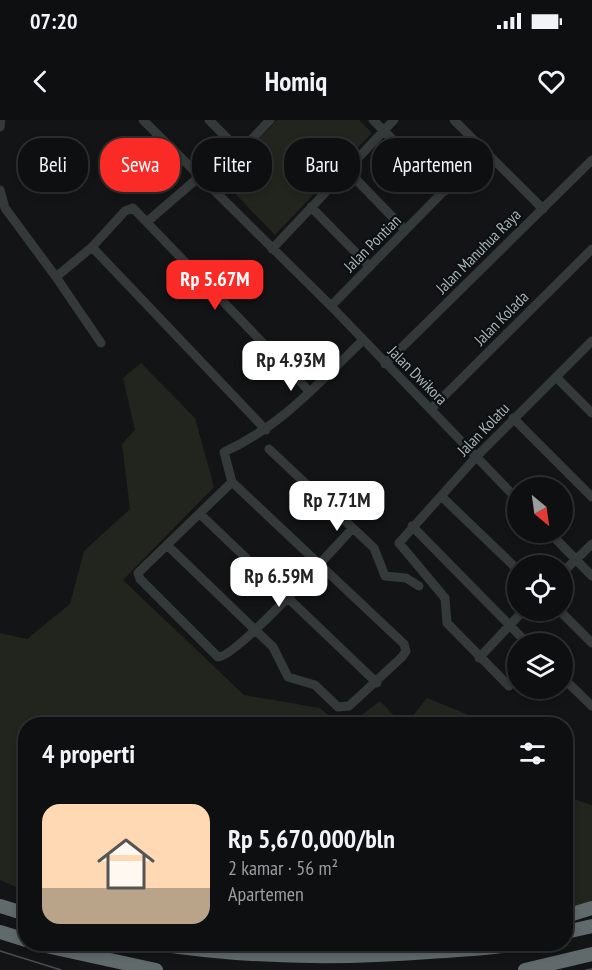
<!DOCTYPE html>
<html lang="id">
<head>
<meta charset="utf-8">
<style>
	:root { --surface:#0e0f10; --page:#1c1d1e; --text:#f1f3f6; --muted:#9b9c9f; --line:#2e2f30; --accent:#fa2b26 }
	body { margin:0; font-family:"PT Sans Narrow",sans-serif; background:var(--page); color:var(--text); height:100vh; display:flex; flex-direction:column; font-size:22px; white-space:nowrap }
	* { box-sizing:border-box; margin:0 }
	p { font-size:20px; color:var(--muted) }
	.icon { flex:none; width:33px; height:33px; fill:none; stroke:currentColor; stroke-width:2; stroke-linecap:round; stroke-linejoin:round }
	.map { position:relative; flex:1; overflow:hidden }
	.drawer { position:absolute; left:18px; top:597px; width:555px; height:234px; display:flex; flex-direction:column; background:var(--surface); border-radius:24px; box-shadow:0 3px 9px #0003,0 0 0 2px var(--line) }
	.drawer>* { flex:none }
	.guide { position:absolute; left:18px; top:18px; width:556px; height:54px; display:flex; gap:12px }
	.needle { width:39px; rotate:151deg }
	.buttons { position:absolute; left:507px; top:357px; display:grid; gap:12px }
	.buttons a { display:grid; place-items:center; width:66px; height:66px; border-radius:50%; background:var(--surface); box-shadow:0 3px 9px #0003,0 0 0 2px var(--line); font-size:30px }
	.price { position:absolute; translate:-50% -51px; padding:0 14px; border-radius:12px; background:#fff; color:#222; font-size:20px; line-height:39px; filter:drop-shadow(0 2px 3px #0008) }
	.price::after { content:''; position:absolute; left:50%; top:36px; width:18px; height:14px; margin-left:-9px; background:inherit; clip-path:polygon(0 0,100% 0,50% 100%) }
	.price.selected { background:var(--accent); color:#fff }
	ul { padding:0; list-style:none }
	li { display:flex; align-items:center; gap:18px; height:150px; padding:0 24px }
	li span { display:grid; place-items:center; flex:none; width:168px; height:120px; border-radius:18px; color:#555 }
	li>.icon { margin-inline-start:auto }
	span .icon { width:72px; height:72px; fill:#fffc; stroke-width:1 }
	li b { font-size:26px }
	h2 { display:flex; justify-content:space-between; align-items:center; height:72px; padding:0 24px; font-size:26px }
	.pill { padding:0 21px; border-radius:24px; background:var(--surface); box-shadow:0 3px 9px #0003,0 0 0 2px var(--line); font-size:21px; line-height:54px }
	.pill.selected { background:var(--accent); color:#fff }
	.status { display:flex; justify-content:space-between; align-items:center; height:42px; padding:0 30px; background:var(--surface); direction:ltr }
	.status svg { height:16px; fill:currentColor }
	header { display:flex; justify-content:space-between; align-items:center; height:78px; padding:0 24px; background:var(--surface); font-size:27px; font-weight:700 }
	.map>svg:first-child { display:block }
	.green { fill:#21251d }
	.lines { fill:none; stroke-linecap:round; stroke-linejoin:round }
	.minor { stroke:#34393a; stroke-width:9 }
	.highway { stroke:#606a6b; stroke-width:14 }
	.tram { stroke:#495051; stroke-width:1.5 }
	.labels { text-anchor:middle; stroke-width:4.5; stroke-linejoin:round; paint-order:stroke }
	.street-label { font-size:16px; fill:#a4b5b6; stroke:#0e0f10 }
</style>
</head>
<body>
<div class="status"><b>07:20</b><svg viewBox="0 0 49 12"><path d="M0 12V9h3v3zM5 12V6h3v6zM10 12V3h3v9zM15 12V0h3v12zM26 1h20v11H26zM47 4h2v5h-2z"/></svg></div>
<header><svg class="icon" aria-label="back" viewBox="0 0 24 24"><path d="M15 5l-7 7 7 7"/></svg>Homiq<svg class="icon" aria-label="heart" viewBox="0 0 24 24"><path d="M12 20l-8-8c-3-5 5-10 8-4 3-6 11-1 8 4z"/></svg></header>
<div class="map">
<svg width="592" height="850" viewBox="0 0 592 850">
	<rect width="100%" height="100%" fill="#131415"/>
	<path class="green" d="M277,0H359L372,13L275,115L220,58Z
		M141,243L195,298L214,367L123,460L244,575L320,588L339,604H26L25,771L0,760V513L27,519L70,484L84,431L130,389L122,324L135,310L123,258Z
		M427,578L491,604H406Z
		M380,581L402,604H350Z
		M566,674L570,678L592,685V791L566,795Z"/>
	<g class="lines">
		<path class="minor" d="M143,0L331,186L518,380
			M209,0L240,31
			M373,0L445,71
			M454,0L543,89
			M0,7L1,0
			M347,50L405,110
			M207,66L270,0
			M0,70L5,88L56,157
			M311,87L369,146
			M148,101L199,57
			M92,127L266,310
			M272,129L394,0
			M331,186L484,30
			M101,223L56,157L92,127L125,91L133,88L310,272
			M385,244L592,40
			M556,257L592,293
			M431,289L592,129
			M513,298L592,377
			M269,329L374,428L385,456L406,458L419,466
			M232,362L138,453L140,459L218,537C237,537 333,429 352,409
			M441,376L518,450
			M200,394L377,563
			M412,406L528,524
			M549,412L592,456
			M168,426L273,527L288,557L315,565L338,587L349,586L402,537L406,531L404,524L232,362L224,332C280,307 319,263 363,220
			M562,453L592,424
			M559,490L592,523
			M479,538L524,490
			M562,557L592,586
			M509,566L447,503L445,478L399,423L476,337L592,221"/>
		<path class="highway" d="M0,786L26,794
			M566,796L592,788
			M0,812L26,820
			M566,812L592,806
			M37,824L156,850
			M158,824C249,838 338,839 429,832C459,830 487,829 516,824
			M525,850L592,834"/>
		<path class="tram" d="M0,831L61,850
			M586,850L592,849"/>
	</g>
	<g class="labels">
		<g class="street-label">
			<text transform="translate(372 123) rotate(-45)" y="6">Jalan Pontian</text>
			<text transform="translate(478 131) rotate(-45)" y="6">Jalan Manuhua Raya</text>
			<text transform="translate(501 198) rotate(-45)" y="6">Jalan Kolada</text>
			<text transform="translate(418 255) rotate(45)" y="6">Jalan Dwikora</text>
			<text transform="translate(483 309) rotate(-46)" y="6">Jalan Kolatu</text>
		</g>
	</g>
</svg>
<div class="buttons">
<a><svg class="needle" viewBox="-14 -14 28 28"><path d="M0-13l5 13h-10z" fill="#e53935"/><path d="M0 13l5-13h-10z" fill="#9b9c9f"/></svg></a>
<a><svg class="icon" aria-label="locate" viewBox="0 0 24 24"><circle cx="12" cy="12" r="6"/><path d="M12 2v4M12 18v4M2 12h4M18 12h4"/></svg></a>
<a><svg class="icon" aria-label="layers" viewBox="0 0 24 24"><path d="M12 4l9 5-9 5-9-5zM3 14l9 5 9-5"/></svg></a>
</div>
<b class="price selected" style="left:215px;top:191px">Rp 5.67M</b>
<b class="price" style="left:291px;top:272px">Rp 4.93M</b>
<b class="price" style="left:337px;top:412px">Rp 7.71M</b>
<b class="price" style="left:279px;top:488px">Rp 6.59M</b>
<div class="guide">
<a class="pill">Beli</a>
<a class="pill selected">Sewa</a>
<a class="pill">Filter</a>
<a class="pill">Baru</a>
<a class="pill">Apartemen</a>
</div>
<section class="drawer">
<h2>4 properti<svg class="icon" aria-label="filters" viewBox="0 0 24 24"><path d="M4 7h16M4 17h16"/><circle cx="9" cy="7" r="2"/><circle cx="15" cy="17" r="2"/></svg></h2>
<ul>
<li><span style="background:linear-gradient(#ffd9b3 70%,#b9a48a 0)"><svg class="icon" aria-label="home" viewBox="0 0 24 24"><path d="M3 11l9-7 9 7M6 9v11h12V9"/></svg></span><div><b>Rp 5,670,000/bln</b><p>2 kamar · 56 m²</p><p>Apartemen</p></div></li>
</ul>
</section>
</div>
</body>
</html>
